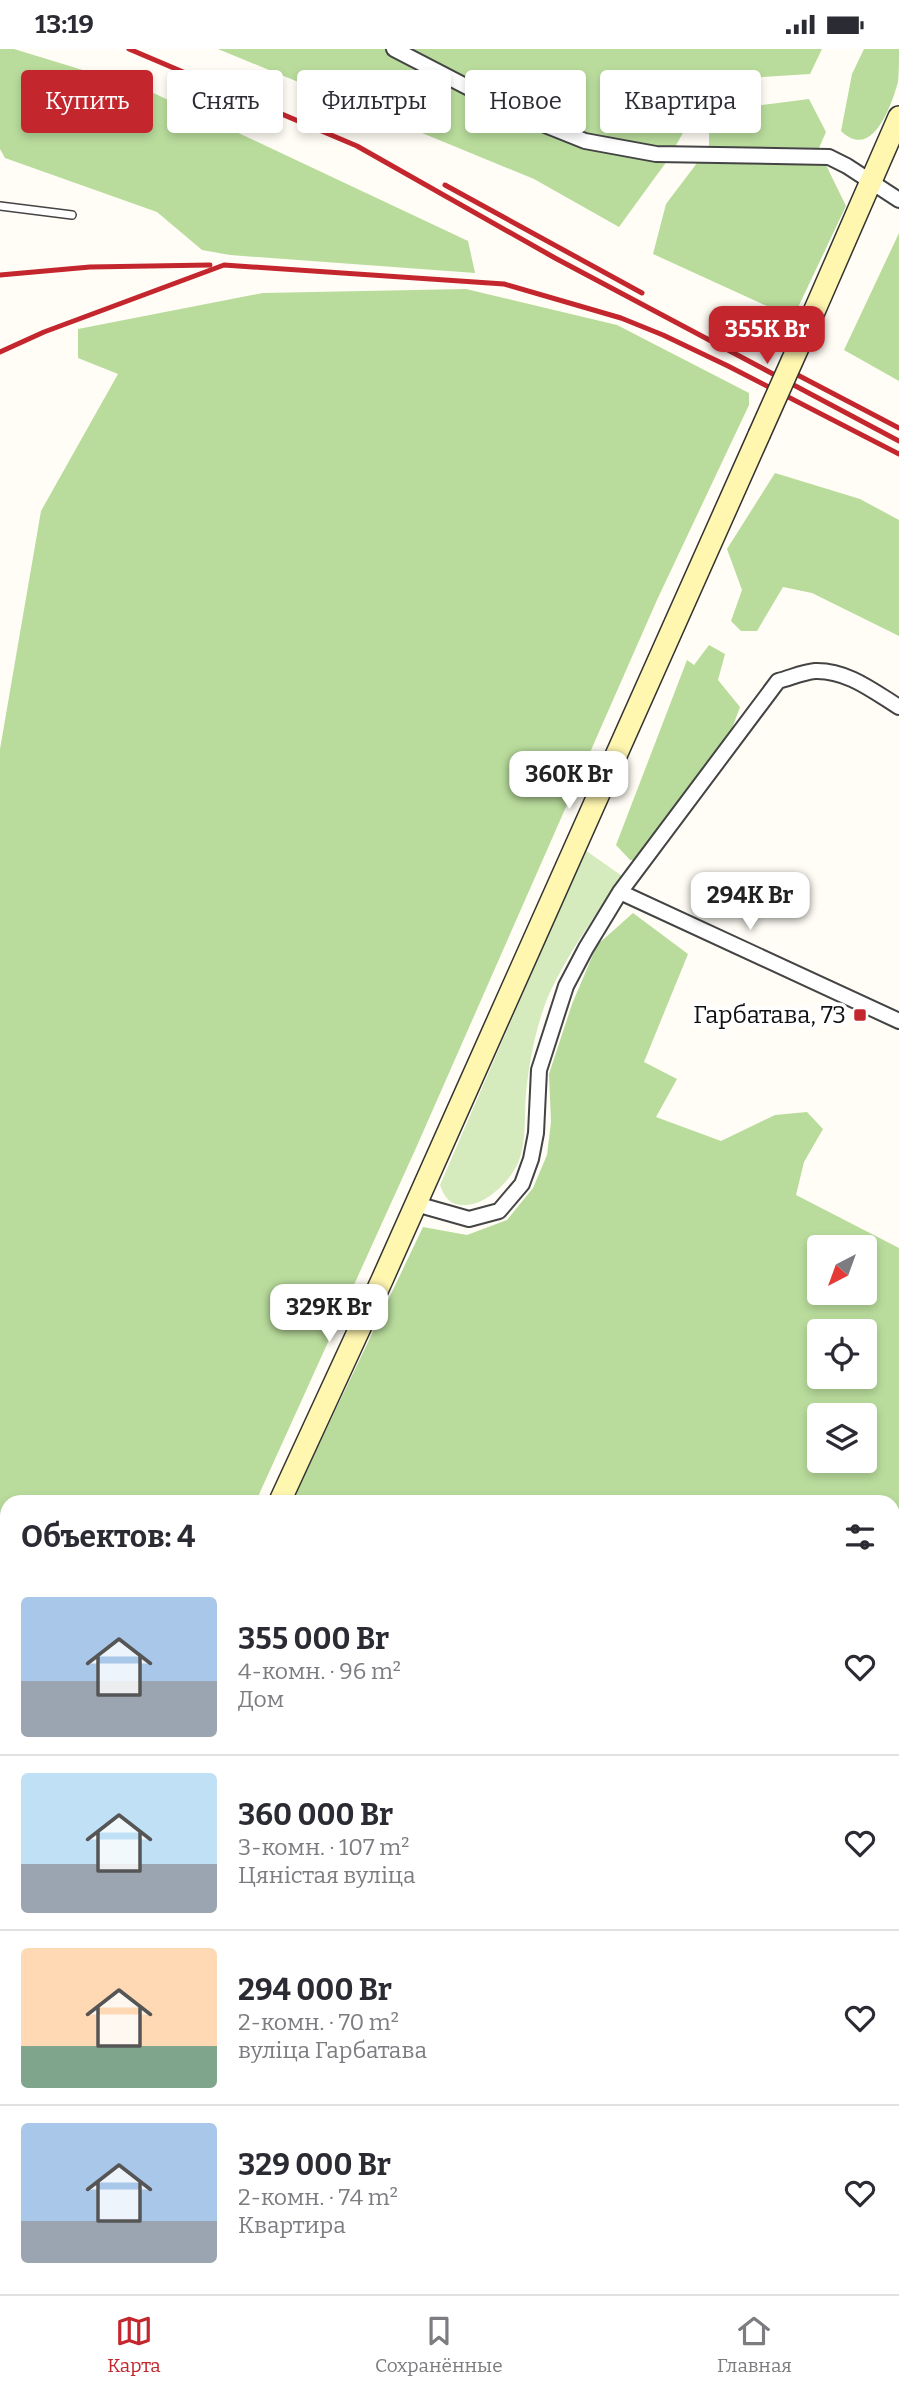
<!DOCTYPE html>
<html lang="ru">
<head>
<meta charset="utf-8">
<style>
	:root { --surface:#fff; --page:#f7f7f7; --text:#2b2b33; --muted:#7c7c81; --line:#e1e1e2; --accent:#c4262e }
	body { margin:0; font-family:Bitter,serif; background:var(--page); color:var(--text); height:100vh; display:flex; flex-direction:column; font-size:26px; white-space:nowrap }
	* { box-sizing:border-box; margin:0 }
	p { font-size:23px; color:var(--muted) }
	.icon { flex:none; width:38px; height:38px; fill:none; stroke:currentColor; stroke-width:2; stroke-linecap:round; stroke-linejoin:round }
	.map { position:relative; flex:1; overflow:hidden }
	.side { position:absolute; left:0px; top:1446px; width:900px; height:800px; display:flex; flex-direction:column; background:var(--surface); border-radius:21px 21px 0 0; box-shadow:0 4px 10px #0003 }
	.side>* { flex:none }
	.guide { position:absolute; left:21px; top:21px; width:858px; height:63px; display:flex; gap:14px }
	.needle { width:46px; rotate:221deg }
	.tools { position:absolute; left:807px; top:1186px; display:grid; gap:14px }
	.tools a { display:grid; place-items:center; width:70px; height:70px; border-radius:7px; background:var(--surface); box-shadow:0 4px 10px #0003; font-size:35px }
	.price { position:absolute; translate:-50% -60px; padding:0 16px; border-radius:14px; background:#fff; color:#222; font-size:23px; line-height:46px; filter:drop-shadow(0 2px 4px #0008) }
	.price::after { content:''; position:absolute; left:50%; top:42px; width:21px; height:16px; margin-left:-10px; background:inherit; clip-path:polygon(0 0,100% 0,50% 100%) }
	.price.active { background:var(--accent); color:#fff }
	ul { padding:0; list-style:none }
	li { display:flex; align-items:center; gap:21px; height:175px; padding:0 21px }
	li+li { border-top:2px solid var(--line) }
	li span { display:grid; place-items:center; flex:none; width:196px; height:140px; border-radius:7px; color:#555 }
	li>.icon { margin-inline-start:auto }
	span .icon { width:84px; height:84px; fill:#fffc; stroke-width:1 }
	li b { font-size:30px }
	h2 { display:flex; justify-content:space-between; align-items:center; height:84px; padding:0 21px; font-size:30px }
	.tag { padding:0 24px; border-radius:7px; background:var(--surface); box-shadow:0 4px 10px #0003; font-size:24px; line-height:63px }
	.tag.active { background:var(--accent); color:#fff }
	.status { display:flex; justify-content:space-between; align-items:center; height:49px; padding:0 35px; background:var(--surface); direction:ltr }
	.status svg { height:19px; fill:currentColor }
	.tab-bar { display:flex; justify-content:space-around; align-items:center; height:98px; border-top:2px solid var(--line); background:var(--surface); font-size:19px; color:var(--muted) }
	.tab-bar a { display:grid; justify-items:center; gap:4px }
	.tab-bar .active { color:var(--accent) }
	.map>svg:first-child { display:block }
	.green { fill:#d5ebbd }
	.forest { fill:#b9dc9c; fill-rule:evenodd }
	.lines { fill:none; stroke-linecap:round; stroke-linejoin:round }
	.service-casing { stroke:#444; stroke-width:10 }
	.minor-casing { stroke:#444; stroke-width:18 }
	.secondary-casing { stroke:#333; stroke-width:24 }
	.service { stroke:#fff; stroke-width:7 }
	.minor { stroke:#fff; stroke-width:14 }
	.secondary { stroke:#fff6b0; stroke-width:21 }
	.rail { stroke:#c4262e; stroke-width:5 }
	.secondary-bridge-casing { stroke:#333; stroke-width:24; stroke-linecap:butt }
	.secondary-bridge { stroke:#fff6b0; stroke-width:21 }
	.poi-dot { fill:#c4262e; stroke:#fff; stroke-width:2.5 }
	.labels { text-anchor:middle; stroke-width:7; stroke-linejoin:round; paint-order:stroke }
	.poi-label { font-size:24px; fill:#111; stroke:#fff; text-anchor:end }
</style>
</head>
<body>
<div class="status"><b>13:19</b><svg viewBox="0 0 49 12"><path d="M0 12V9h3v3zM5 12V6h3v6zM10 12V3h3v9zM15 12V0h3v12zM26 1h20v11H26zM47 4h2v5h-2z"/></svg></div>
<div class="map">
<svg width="899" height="2245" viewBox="0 0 899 2245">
	<rect width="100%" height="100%" fill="#fffdf5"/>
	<path class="green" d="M585,801L622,827C597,864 570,901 551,941C537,971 529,1012 526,1045C524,1067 527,1093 518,1114C510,1132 486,1156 466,1156C451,1157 445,1150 440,1136Z
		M0,1514L7,1515V1607L0,1598Z"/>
	<path class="forest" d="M0,0H14L145,40L468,192L475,224L230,206L202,201L157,163L5,109L0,100Z
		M218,0H822L810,25L730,30L696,61L667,112L619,178L534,130Z
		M864,0H899C899,10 899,23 898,33C891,58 872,112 841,82L852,25Z
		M809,50L826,83L819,99L709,98V82L721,61Z
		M697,114L826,116L846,157L793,269L653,205L666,155Z
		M899,184V332L844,301Z
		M466,240L617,276L749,344V356L657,551L416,1099L256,1452H7V1493H0V700L41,462L118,325L78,309V280L263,244Z
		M775,424L860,450L899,471V587L812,544L783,538L757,582H741L731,572L742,541L727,500Z
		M709,596L725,605L718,631L740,658L727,693L641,811H630L616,796L687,611L694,616Z
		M633,864L688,905L644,1013L677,1030L656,1068L721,1092L775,1066L807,1063L823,1080L804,1113L796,1146L899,1199V1643L892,1641V1452H292L423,1178L467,1186L507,1171L533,1139L547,1106L551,1073L549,1025L572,955L597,896ZM819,1199H864V1244H819ZM819,1283H864V1328H819ZM819,1367H864V1412H819Z"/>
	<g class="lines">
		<defs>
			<path id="service" d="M0,157L72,166
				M0,1504L7,1505
				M892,1615L899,1612
				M892,2038L899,2042
				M892,2074L899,2076
				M0,2085L7,2086
				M892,2120L899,2091
				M97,2238L106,2245
				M126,2238L164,2245
				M881,2238L899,2241
				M76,2245L82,2238
				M869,2245L870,2238"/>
			<path id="minor" d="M394,0L525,68L585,92L656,105L829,108L847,117L899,151
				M620,843L899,972
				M416,1155L469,1170L499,1162L522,1135L531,1110L536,1084L539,1021L566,937L586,899L620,843L778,632C790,629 803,623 815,622C847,621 873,642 899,658
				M0,1616L7,1625
				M892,1931L899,1932"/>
			<path id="secondary" d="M813,265L899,68
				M280,1452L382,1231L759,386
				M0,2144L7,2145
				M606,2238L644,2245"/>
		</defs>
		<use href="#service" class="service-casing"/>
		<use href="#minor" class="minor-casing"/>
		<use href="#secondary" class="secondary-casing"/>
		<use href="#service" class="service"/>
		<use href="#minor" class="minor"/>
		<use href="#secondary" class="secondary"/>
		<path class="rail" d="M129,0L357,97L555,209L899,392
			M445,136L642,244
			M0,226L90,218L210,216
			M0,303L44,283L224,216L504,235L621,269L663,286L728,317L899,405
			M790,322L899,379"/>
		<defs>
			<path id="secondary-bridge" d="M759,386L813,265"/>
		</defs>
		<use href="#secondary-bridge" class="secondary-bridge-casing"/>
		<use href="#secondary-bridge" class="secondary-bridge"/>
	</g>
	<rect class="poi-dot" x="853" y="959" width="14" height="14" rx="3.5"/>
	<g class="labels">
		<g class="poi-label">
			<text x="846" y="974">Гарбатава, 73</text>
		</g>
	</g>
</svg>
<div class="tools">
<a><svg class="needle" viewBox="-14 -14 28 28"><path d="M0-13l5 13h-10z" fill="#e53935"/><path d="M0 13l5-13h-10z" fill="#7c7c81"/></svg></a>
<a><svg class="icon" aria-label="locate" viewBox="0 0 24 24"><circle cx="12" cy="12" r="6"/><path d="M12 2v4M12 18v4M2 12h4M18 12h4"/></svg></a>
<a><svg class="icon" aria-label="layers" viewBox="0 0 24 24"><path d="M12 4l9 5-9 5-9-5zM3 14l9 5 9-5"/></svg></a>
</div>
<b class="price active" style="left:767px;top:317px">355K Br</b>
<b class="price" style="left:569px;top:762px">360K Br</b>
<b class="price" style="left:750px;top:883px">294K Br</b>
<b class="price" style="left:329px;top:1295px">329K Br</b>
<div class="guide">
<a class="tag active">Купить</a>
<a class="tag">Снять</a>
<a class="tag">Фильтры</a>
<a class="tag">Новое</a>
<a class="tag">Квартира</a>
</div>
<section class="side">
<h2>Объектов: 4<svg class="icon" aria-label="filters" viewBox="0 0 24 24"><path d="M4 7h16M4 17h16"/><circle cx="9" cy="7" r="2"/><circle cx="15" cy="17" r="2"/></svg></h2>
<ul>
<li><span style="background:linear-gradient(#a9c7e8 60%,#9aa5b1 0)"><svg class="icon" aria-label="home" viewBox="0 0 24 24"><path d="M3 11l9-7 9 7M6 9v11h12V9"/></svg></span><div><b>355 000 Br</b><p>4-комн. · 96 m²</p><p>Дом</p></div><svg class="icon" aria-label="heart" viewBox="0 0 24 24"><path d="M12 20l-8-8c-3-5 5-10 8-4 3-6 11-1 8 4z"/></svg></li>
<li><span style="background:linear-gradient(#bfe0f5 65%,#9aa5b1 0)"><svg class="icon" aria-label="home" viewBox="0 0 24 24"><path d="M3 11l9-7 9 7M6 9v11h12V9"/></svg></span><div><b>360 000 Br</b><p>3-комн. · 107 m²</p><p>Цяністая вуліца</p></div><svg class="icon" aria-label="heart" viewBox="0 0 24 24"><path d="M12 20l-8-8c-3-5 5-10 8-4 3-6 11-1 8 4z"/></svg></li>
<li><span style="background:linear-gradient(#ffd9b3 70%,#7fa58c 0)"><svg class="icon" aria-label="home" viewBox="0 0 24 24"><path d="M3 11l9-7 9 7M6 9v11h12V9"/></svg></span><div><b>294 000 Br</b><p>2-комн. · 70 m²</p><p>вуліца Гарбатава</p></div><svg class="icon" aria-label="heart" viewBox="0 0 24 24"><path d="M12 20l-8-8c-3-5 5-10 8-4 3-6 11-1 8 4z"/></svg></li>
<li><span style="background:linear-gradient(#a9c7e8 70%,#9aa5b1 0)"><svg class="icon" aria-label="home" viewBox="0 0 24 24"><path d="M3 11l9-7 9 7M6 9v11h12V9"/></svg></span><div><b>329 000 Br</b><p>2-комн. · 74 m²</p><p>Квартира</p></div><svg class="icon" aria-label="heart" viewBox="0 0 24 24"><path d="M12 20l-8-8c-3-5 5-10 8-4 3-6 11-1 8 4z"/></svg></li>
</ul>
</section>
</div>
<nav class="tab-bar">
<a class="active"><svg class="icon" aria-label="map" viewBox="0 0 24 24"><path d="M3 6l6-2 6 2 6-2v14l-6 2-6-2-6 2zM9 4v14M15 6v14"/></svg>Карта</a>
<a><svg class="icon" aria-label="saved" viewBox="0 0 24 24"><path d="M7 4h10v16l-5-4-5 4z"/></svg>Сохранённые</a>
<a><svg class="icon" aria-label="home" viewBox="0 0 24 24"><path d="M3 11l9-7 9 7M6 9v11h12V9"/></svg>Главная</a>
</nav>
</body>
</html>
